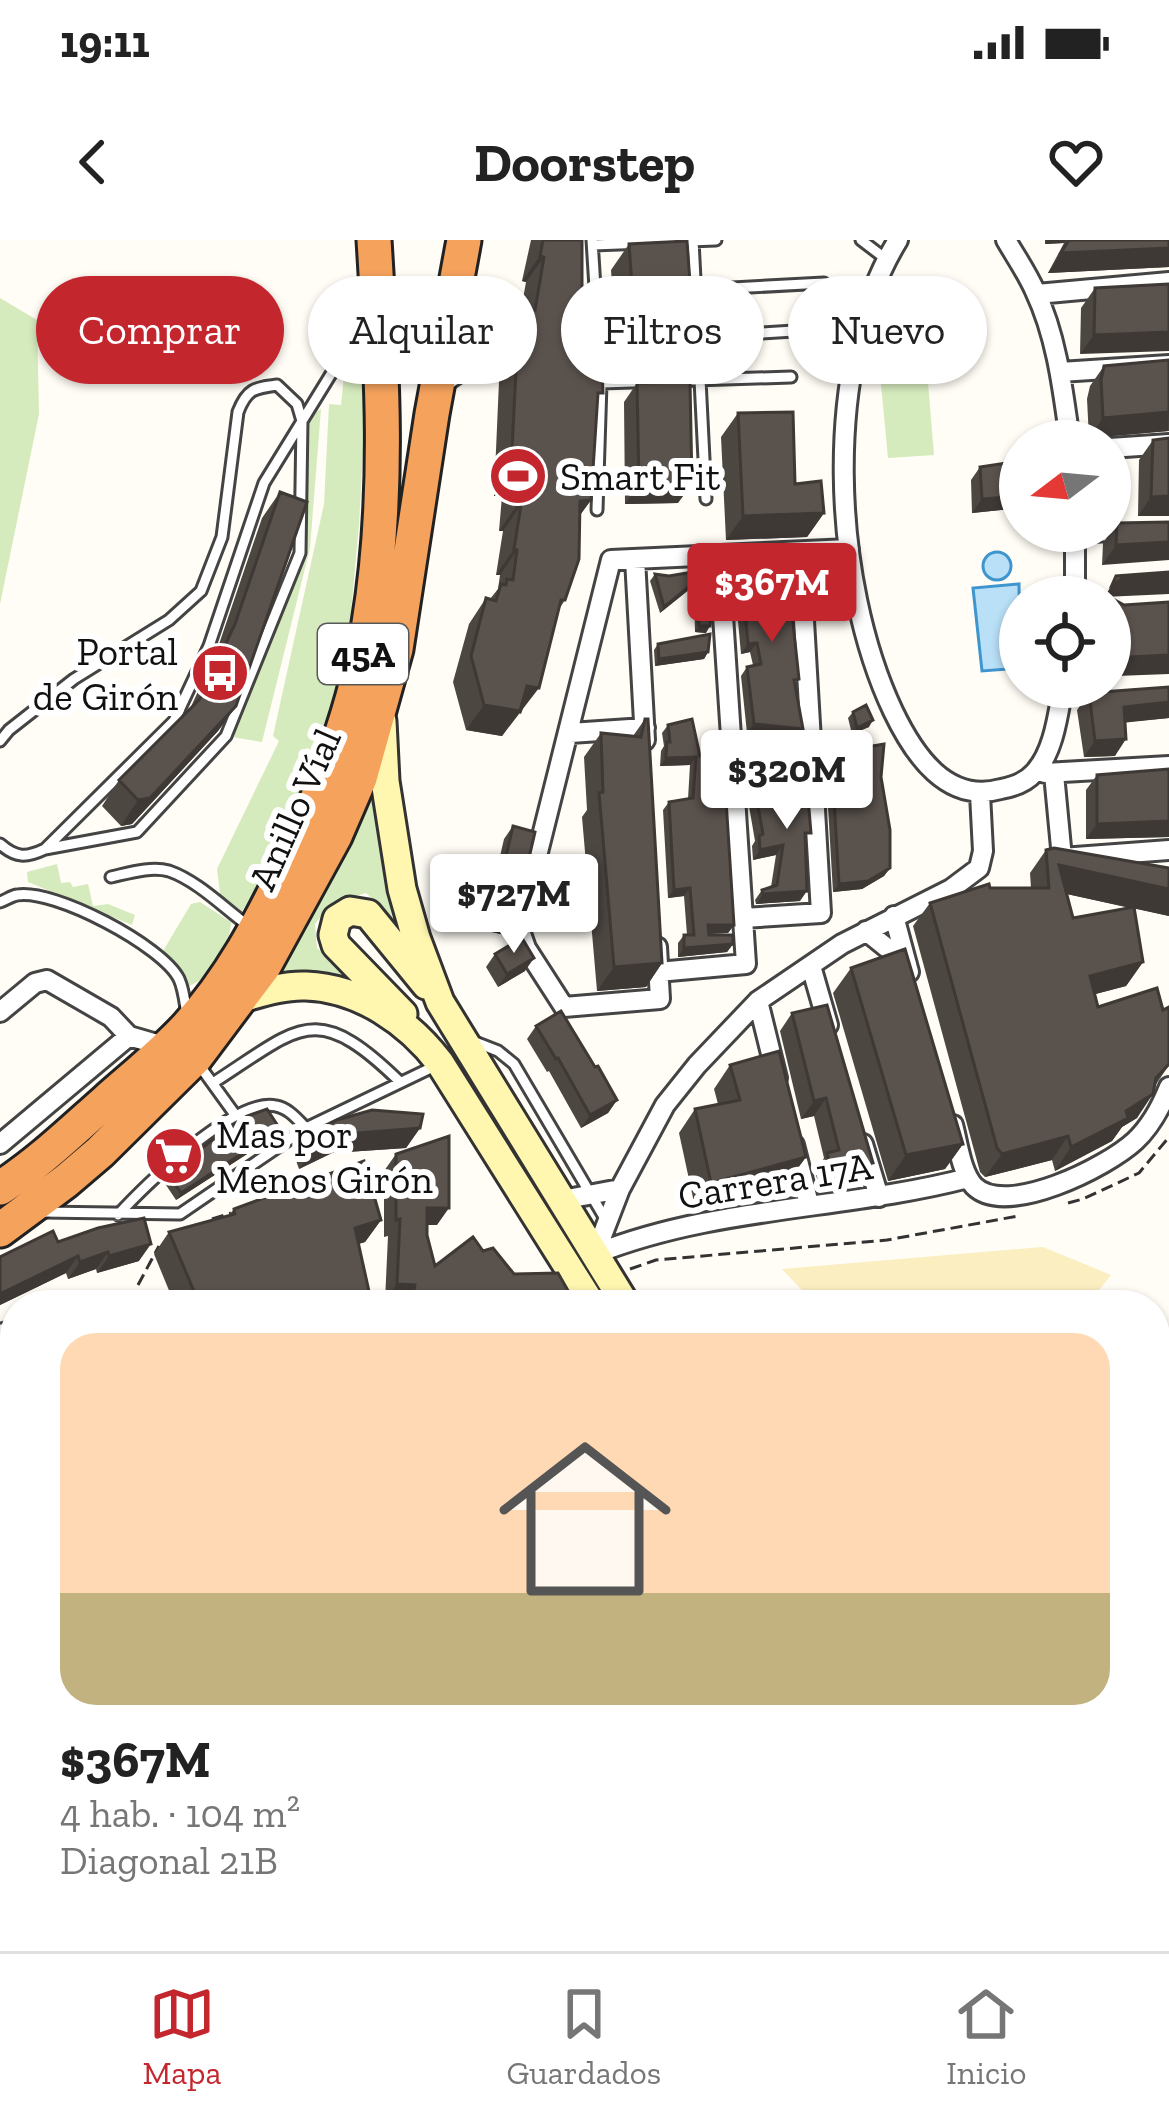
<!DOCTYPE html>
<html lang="es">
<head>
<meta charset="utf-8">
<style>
	:root { --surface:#fff; --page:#f6f6f6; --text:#222; --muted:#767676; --line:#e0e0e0; --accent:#c4262e }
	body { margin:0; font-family:"Zilla Slab",serif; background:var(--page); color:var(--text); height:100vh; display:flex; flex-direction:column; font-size:45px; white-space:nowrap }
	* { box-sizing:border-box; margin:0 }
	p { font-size:39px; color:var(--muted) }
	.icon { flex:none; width:66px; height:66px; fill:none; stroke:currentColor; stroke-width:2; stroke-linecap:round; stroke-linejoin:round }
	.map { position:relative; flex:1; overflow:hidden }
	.panel { position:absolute; left:0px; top:1050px; width:1170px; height:663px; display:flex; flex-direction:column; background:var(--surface); border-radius:48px 48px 0 0; box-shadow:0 3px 9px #0004 }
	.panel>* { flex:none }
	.hud { position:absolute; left:36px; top:36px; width:1098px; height:108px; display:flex; gap:24px }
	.needle { width:78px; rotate:254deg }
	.tools { position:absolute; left:999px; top:180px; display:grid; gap:24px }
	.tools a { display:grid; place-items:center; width:132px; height:132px; border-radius:50%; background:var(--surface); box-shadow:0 3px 9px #0004; font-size:60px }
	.price { position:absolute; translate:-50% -102px; padding:0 27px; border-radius:12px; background:#fff; color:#222; font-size:39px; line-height:78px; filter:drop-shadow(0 3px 6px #0008) }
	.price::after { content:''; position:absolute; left:50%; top:72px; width:36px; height:27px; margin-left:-18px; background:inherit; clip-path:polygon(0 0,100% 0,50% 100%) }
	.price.selected { background:var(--accent); color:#fff }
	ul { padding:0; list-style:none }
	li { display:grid; align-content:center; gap:24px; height:636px; padding:0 60px }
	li+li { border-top:3px solid var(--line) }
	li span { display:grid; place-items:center; height:372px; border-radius:36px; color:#555 }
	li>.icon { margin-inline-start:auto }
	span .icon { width:216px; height:216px; fill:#fffc; stroke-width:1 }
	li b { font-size:51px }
	.chip { padding:0 42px; border-radius:54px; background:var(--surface); box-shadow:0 3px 9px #0004; font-size:42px; line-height:108px }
	.chip.selected { background:var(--accent); color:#fff }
	.status { display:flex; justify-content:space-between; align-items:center; height:84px; padding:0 60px; background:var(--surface); direction:ltr }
	.status svg { height:33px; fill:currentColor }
	header { display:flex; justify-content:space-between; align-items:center; height:156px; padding:0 60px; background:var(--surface); font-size:54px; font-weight:800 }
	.dock { display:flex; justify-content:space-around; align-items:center; height:168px; border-top:3px solid var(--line); background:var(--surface); font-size:33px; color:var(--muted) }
	.dock a { display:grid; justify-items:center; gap:6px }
	.dock .selected { color:var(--accent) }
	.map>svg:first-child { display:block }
	.green { fill:#d5ebbd }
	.sand { fill:#fbeec1 }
	.water { fill:#b9e0f7; stroke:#3f96cf; stroke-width:3 }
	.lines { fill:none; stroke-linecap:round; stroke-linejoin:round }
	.lane-casing { stroke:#444; stroke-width:15 }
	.street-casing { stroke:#444; stroke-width:24 }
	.secondary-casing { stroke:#333; stroke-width:33 }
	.highway-casing { stroke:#222; stroke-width:39 }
	.path { stroke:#333; stroke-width:3; stroke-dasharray:12 6; stroke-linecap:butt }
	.lane { stroke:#fff; stroke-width:9 }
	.street { stroke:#fff; stroke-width:18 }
	.secondary { stroke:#fff6b0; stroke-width:27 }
	.highway { stroke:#f5a25d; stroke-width:33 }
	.wall { fill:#4d4742; fill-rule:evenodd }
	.shaded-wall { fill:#3f3936 }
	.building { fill:#5a524d; stroke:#3f3936; stroke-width:3 }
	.labels { text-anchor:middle; stroke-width:12; stroke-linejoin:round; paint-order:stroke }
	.shield { fill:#fff; stroke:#585858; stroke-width:3 }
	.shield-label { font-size:36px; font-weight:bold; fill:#111 }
	.poi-label { font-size:39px; fill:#111; stroke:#fff; text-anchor:start }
	.street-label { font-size:39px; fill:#111; stroke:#fff }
</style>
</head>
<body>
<div class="status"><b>19:11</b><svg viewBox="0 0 49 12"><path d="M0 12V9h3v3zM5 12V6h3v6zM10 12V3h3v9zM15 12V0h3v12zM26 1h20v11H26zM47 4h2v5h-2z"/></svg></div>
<header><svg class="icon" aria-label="back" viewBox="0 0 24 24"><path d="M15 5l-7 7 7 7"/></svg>Doorstep<svg class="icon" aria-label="heart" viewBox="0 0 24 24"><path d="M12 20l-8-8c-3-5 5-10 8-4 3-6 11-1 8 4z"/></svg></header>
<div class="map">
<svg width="1169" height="1711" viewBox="0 0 1169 1711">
	<rect width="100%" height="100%" fill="#fffdf5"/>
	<path class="green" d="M0,58L37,80L39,174L0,364Z
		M365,91L369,99L359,285L347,416L322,506L283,606L242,671L220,654L217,629L279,501L273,496L324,264L329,164L341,165L344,135Z
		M927,131L934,215L888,218L880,134Z
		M321,169L310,308L262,502L226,496L300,313L302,181Z
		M371,542L383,623L392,661L417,727L381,666L366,653C343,660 330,665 315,684L317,708L369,754L321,731L276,738C316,679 345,609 371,542Z
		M57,624L61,643L70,642L73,647L88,644L93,666L108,664L135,675L132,685L28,642L27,632Z
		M200,662L231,682C230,705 211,738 189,746L178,735L163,711L191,664Z"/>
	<path class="sand" d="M1043,1007L1111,1035L1087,1065H816L782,1029Z"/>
	<path class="water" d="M983 326a14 14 0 1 1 28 0a14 14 0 1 1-28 0Z
		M1019,344L1020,428L982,431L973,348Z
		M737,1053L766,1060L810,1054L893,1061L977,1060L1002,1065H717Z
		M0,1662L15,1666V1698H137L159,1711H33L0,1701Z"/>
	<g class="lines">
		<defs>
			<path id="lane" d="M592,0L601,143L597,270
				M693,0L706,259
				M861,0L886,19
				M688,1L716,0
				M593,5L671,2
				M695,50L824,43
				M697,97L794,91
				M601,143L791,137
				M445,147L463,135L493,125
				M0,501L9,490L74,439L169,380L201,351L222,297L238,172C247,149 254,148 277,145L297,164L302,181L300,313L226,496L137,592L45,609
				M0,604C16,618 26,618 45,609L174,481L209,406L264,243L347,108L367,66
				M111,637C129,633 151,626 169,631C198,641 225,669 250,687
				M0,662C6,660 11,656 17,655C53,648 163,706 179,739C184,750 185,763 187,775
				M475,802L498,811L514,824L607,982
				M197,822L236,876
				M213,843C300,787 315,759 400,842
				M43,972L180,974L306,888L435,826
				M118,975C144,946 236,856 276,866C288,868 297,879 306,888"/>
			<path id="street" d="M898,0C821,125 832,342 893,471C914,515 947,564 1001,549C1012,547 1026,542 1034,533C1054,512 1058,474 1063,447
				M1006,0C1016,17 1027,33 1035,51C1057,97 1063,151 1070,201
				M1037,54L1169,42
				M1060,132L1169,125
				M1110,208L1169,204
				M1075,291V357
				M1075,293L1110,291
				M635,319L645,500
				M570,493L645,488
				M1045,533L1169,526
				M1054,534L1062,618L1169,610
				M894,676L909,732
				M743,678L821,673L800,312
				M866,691L907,724
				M657,707L660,759L564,767L526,708L519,688L611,320L849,309
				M811,726L828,785
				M658,732L746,724L719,315
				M758,761L777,838
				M0,772L35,743L47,740L111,777L129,796L167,807
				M953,885C958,903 961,932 974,946C1006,978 1107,927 1135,901C1151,886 1161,867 1169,847
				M0,904L129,796
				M863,904L879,957
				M794,905L809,964
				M562,960L620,949
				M595,1014L620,949L665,865L697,825L758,761L842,704L951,649L979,628L983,611L980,554
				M595,1014C715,966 845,970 968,938
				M119,1065L130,1062V1065
				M0,1094L15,1090
				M1155,1166L1169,1161
				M1155,1212L1169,1242
				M0,1432L15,1433
				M1155,1680L1169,1684
				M396,1711L408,1698
				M445,1711L456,1698"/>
			<path id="secondary" d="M382,481L385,541L402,649L416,698L440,762L626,1065
				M242,758C263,752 285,745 306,746C360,748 409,782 440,823L592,1065
				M403,774L336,705L333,695L337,679L350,671L368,674L426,745
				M1155,1274L1169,1266
				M1155,1300L1169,1292
				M969,1698L976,1711
				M999,1698L1007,1711
				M927,1711L931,1698"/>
			<path id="highway" d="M0,948C38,924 72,891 106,861C133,837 162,814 187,787C230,740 261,682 288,625C324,548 356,467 369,383C390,256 382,128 374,0
				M0,990L66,941L100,912L195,818L264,726L335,596L360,538L396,409L432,174L464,0"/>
		</defs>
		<use href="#lane" class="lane-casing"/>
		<use href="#street" class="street-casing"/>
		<use href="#secondary" class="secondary-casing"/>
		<use href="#highway" class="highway-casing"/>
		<path class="path" d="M1068,963L1083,959L1139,933L1169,897
			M212,979L231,973
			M630,1029L656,1020L887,1000L1018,976
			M138,1045L159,1006"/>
		<use href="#lane" class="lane"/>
		<use href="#street" class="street"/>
		<use href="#secondary" class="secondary"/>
		<use href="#highway" class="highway"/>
	</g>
	<path class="wall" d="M531,0H582V80L597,161L591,260L579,276L565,360L559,369L521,474L518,473L502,496L466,490L453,442L469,384L486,358L490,359L498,349L500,335H496L503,291H499L502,256H494L501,95L519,70H521L526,42L522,41Z
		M1045,0H1169V27L1048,33L1064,3L1045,4Z
		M629,4L694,98L676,124L618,128L611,30Z
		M1169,44L1080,114L1081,68L1095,48Z
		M1169,120V191L1089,198L1087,159L1090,146L1104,126Z
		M637,143L678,263L625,264L624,162Z
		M738,173L795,244L824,273L807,297L726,300L721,197Z
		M1153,200L1169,276H1138L1139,220Z
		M1020,221V268L972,273L971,240L980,227Z
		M280,252L236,466L218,491L132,584L121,586L102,566L119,540L189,471L217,410L262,278Z
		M1169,282L1102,325L1103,303L1117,283Z
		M741,327L774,330L793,345L794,445L803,489L797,499L786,498L780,507L747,528L746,512L755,499L769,496L747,493L741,436L747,427L753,425L750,412L741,414L734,337Z
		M711,329L701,340L706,393L695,392L694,347L696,344L660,373L650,341L655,334L669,336Z
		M1113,359L1124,365L1169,362L1116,436L1110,417V363Z
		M658,404L708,412L704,419L655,426L654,410Z
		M1169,447V478L1125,482L1115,516L1084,517L1077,470L1089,453Z
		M853,472L869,487L852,494L848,478Z
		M645,479L662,723L646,747L597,751L582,577L587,570L584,517L601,493L633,496Z
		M668,485L700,516L719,545L734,685L728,693L709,694L733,704L727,712L678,717V703L684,695H687L684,656L668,658L663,570L669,562L688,559L690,525L660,526L661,511L664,506L662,493Z
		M831,513L881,537L890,628L884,636L862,649L833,652L828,567L831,563L826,521Z
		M1169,529V597L1086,599V550L1097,535Z
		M756,556L805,600L800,661L756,664L755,660L762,650L771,647L776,615L753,620L752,606L755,601L749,566Z
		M513,586L514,682L505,695L483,690L504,599Z
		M1046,610L1169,628V676L1134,668L1143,722L1126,746L1095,754L1098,767L1169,825L1155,846L1137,878L1122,887L1112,901L1055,931L1052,920L985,937L980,932L913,686L930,663L1031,648L1030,633ZM1067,654L1130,668L1073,678Z
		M495,714L525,731L498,747L486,727Z
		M851,728L963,904L945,929L888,941L833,753Z
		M792,773L873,923L860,941L820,950L815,931L824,918L814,876L801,879L780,791Z
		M536,786L595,827L617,860L608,873L581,888L549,831L547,832L527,799Z
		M730,825L806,917L789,940L695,967L679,893L695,869L718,864L714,849Z
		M420,888L406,908L332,913L299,929L294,915L307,896Z
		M275,896L176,960L164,942L169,935Z
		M396,914L437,985H427V995L435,1026L483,1011L514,1034L562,1065H402L403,1062L385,1061L388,996L384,997V931Z
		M234,969L381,980L365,1002L358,1004L372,1065H175L154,1014L169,992L229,975Z
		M98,988L139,1021L97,1033L96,1029L68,1039L66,1033L0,1065V1017L58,1002Z
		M1169,1359V1645L1155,1617V1367Z
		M0,1450L7,1464L15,1462V1545L7,1547L5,1537L0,1538Z"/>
	<path class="shaded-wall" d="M1047,0H1066L1064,3L1045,4Z
		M1169,8V27L1048,33L1061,13Z
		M540,16L544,17L526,42L522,41Z
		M1169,92V111L1080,114L1094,95Z
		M694,98L676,124L618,128L636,102Z
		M1169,172L1168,191L1089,198L1103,178Z
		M511,230L520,231L502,256H494Z
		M639,244H692L678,263L625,264Z
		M1020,256V268L972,273L982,259Z
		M1169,256V276H1138L1151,257Z
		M591,260L573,285L580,261Z
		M517,265H521L503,291H499Z
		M824,273L807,297L726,300L743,276Z
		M1169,302V320L1102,325L1116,305Z
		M514,309L517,310L500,335H496Z
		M711,329L706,336L660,373L664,367Z
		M1169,335V354L1104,357L1112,345L1123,338Z
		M699,386H710L706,393L695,392Z
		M757,403L750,412L741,414L748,404Z
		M708,412L704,419L655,426L659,419Z
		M1169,415V434L1116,436L1129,417Z
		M527,446L539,448L502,496L466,490L484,465Z
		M1169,462V478L1112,484L1124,467Z
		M236,466L218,491L132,584L121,586L138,560Z
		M873,480L869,487L852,494L857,488Z
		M754,484L803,489L797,499L786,498L780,507L747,528L756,515L783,497L747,493Z
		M1126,499L1115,516L1084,517L1095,501Z
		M696,517L690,525L660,526L666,518Z
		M1169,581V597L1086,599L1097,584Z
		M783,605L776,615L753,620L760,610Z
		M1059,625L1169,649V676L1048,650Z
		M890,628L884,636L862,649L833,652L839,644Z
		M690,648L684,656L668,658L674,650Z
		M807,651L800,661L756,664L763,654Z
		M492,677L514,682L505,695L483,690Z
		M708,685H734L728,693L702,694Z
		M733,704L727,712L678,717L684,708Z
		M534,718L525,731L498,747L507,734Z
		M1143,722L1126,746L1073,760L1090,736Z
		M662,723L646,747L597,751L614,727Z
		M1153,854L1137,878L1122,887L1112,901L1055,931L1071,907Z
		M826,858L814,876L801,879L814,861Z
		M617,860L608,873L581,888L590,875Z
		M420,888L406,908L332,913L299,929L313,910L346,894Z
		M280,889L275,896L176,960L181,953Z
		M1068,896L1052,920L985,937L1002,914Z
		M963,904L945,929L888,941L906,915Z
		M806,917L789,940L695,967L711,943Z
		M873,923L860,941L820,950L832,932Z
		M427,968H449L437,985H416Z
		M381,980L365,1002L339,1010L355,988Z
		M151,1004L139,1021L97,1033L109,1016Z
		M108,1012L96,1029L68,1039L80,1022Z
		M78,1016L66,1033L0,1065V1054Z
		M397,1044L415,1045L403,1062L385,1061Z
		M15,1353V1363L0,1368V1357Z
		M15,1516V1522L5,1537L0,1538V1519Z
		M1169,1597L1155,1617V1605Z
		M867,1698H887L865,1711H846Z"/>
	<path class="building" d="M543,0H582V80H601L598,129H602L603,153H598L591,260L580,261L579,319L565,360H561L539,448L527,446L520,471L484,465L471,416L486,358L496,361L501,344L506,345L507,339L513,340L517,310L514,309L521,265H517L520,231L511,230L519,70H535L544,17L540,16Z
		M1069,0H1169V8L1061,13Z
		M687,1L694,98L636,102L629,4Z
		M1169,44V92L1094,95L1095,48Z
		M1169,120V172L1103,178L1101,140L1104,126Z
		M690,142L692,244H639L637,143Z
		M793,172L795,244L821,241L824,273L743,276L738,173Z
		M1169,198V256L1151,257L1153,200Z
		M1020,221V256L982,259L980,227Z
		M280,252L307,262L236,466L150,558L138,560L119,540L200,459L235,384Z
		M1169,282V302L1116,305L1117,283Z
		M774,323V330L793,325L796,341L792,342L794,373L792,374L799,439L794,440L803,489L754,484L747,427L761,424L757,403L748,404L741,327Z
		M711,329L664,367L655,334L669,336Z
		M1169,332V335L1123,338L1112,345L1116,336Z
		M712,337L713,353L710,386H699L698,341Z
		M1113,359L1124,365L1169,362V415L1129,417Z
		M710,394L708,412L659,419L658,404Z
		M1169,447V462L1124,467L1126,499L1095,501L1089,453Z
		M866,465L873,480L857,488L853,472Z
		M645,479H648L662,723L614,727L599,553L603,552L601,493L641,497Z
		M692,479L700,516L724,510L725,537L707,548L725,544L734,685H708L709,695H733V704L684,708V695H694L690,648L674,650L669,562L693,558L696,517L666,518V515L667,502H670L668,485Z
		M788,491L789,494L756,515L755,499Z
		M884,504L881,537L890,590V628L868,641L839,644L834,559L837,558L831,513Z
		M1169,529V581L1097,584V535Z
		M806,534L811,593H805L807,651L763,654L762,650L777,645L783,605L760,610L759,596L763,594L756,556Z
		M513,586L535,592L514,682L492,677Z
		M1054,608L1169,628V649L1059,625L1073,678L1134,667L1143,722L1090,736L1098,767L1157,748L1163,770L1169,767V824L1156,838L1153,854L1126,871L1128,878L1071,907L1068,896L1002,914L997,908L930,663L989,644L990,648H1049L1046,610Z
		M522,698L534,718L507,734L495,714Z
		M905,709L963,904L906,915L851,728Z
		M827,765L873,923L832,932L827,913L839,910L826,858L814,861L792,773Z
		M561,771L595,827L598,826L617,860L590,875L558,818L556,819L536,786Z
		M779,811L806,917L711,943L695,869L740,860L730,825Z
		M267,869L280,889L181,953L169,935L223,891L247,876Z
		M372,870L423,874L420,888L346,894L313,910L307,896L337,880Z
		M449,896V968H427V995L435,1026L473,997L483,1011L493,1008L514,1034L558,1033L570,1054L555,1065H411L415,1045L397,1044L400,979L396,980V914Z
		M364,921L381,980L355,988L372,1065H185L184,1059L196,1056L169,992L235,974L234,969Z
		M144,978L151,1004L109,1016L108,1012L80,1022L78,1016L0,1054V1017L53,991L58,1002L98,988Z
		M15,1144V1353L0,1357V1149Z
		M1169,1359V1598L1155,1605V1367Z
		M7,1449V1464L15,1462V1516L0,1519V1450Z
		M524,1698H867L848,1711H501Z"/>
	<defs>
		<symbol id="stadium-disc" viewBox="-11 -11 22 22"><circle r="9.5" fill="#c4262e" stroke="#fff"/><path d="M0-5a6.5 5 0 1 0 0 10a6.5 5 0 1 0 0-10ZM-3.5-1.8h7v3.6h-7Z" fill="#fff"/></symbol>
		<symbol id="bus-disc" viewBox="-11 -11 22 22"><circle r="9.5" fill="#c4262e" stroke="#fff"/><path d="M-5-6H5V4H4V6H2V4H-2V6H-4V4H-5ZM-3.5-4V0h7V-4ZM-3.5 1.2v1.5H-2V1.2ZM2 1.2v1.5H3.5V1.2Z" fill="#fff"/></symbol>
		<symbol id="supermarket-disc" viewBox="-11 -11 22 22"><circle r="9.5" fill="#c4262e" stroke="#fff"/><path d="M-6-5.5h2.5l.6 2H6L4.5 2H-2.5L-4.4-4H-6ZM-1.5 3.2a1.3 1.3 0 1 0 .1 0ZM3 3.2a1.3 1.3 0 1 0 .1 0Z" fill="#fff"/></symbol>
	</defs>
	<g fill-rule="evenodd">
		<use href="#stadium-disc" x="485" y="203" width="66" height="66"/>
		<use href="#bus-disc" x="187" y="400" width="66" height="66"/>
		<use href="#supermarket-disc" x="141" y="883" width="66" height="66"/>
	</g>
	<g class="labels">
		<rect class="shield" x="318" y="384" width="90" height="60" rx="9"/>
		<g class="shield-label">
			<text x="363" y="427">45A</text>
		</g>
		<g class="poi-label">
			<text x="560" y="250">Smart Fit</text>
			<text x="178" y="425" text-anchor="end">Portal<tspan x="178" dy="45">de Girón</tspan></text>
			<text x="216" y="908">Mas por<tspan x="216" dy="45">Menos Girón</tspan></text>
		</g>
		<g class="street-label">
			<text transform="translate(294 569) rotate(-66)" y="14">Anillo Víal</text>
			<text transform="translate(775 940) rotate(-9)" y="14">Carrera 17A</text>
		</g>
	</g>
</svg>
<div class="tools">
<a><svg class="needle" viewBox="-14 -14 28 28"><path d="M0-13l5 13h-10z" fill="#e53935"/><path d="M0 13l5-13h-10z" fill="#767676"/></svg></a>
<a><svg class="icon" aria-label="locate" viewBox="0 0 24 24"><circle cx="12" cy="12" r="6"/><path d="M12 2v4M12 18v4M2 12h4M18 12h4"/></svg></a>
</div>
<b class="price selected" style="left:772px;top:405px">$367M</b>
<b class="price" style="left:787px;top:592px">$320M</b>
<b class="price" style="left:514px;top:716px">$727M</b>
<div class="hud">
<a class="chip selected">Comprar</a>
<a class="chip">Alquilar</a>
<a class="chip">Filtros</a>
<a class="chip">Nuevo</a>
</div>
<section class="panel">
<ul>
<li><span style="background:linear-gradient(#ffd9b3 70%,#c2b280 0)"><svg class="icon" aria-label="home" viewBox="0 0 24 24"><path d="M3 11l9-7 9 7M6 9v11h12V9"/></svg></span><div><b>$367M</b><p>4 hab. · 104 m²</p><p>Diagonal 21B</p></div></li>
</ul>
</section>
</div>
<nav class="dock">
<a class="selected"><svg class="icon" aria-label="map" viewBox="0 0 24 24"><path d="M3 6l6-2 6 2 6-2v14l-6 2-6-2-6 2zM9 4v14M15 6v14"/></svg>Mapa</a>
<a><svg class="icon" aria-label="saved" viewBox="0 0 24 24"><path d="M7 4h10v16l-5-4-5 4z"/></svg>Guardados</a>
<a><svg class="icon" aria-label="home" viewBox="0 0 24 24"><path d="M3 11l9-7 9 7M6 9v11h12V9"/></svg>Inicio</a>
</nav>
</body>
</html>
